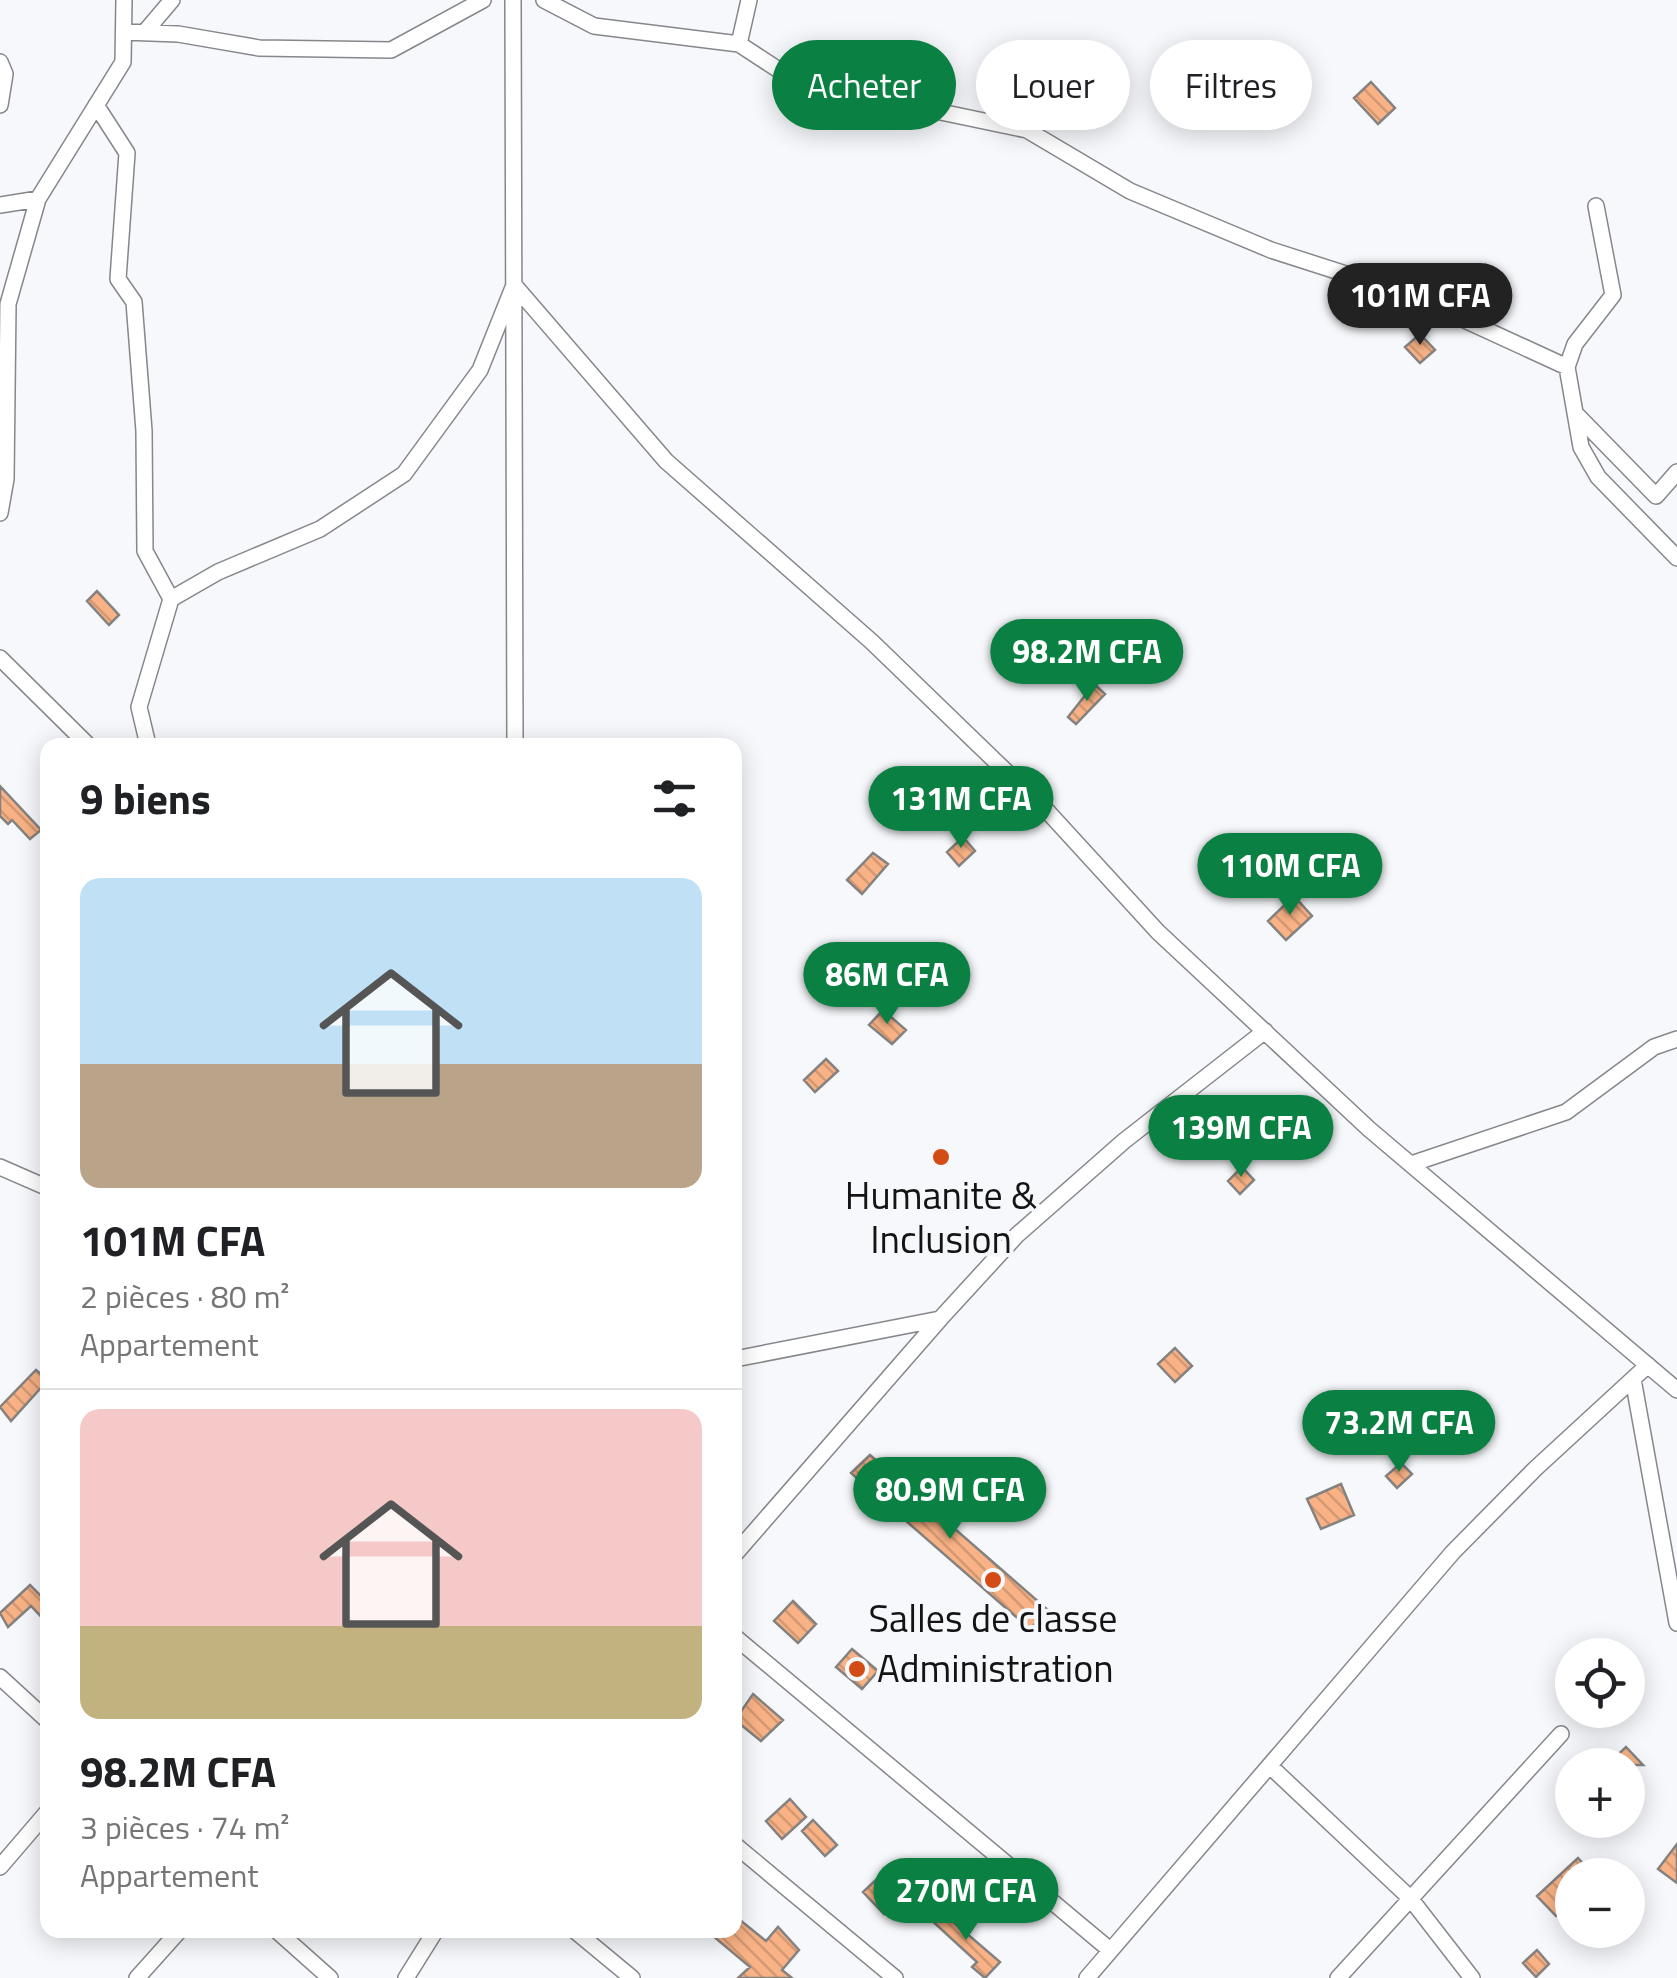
<!DOCTYPE html>
<html lang="fr">
<head>
<meta charset="utf-8">
<style>
	:root { --surface:#fff; --page:#f6f6f6; --text:#202124; --muted:#757577; --line:#e0e0e0; --accent:#0b8043 }
	body { margin:0; font-family:"Titillium Web",sans-serif; background:var(--page); color:var(--text); height:100vh; display:flex; flex-direction:column; font-size:38px; white-space:nowrap }
	* { box-sizing:border-box; margin:0 }
	p { font-size:32px; color:var(--muted) }
	.icon { flex:none; width:55px; height:55px; fill:none; stroke:currentColor; stroke-width:2; stroke-linecap:round; stroke-linejoin:round }
	.map { position:relative; flex:1; overflow:hidden }
	.side { position:absolute; left:40px; top:738px; width:702px; height:1200px; display:flex; flex-direction:column; background:var(--surface); border-radius:20px; box-shadow:0 5px 25px #0003 }
	.side>* { flex:none }
	.guide { position:absolute; left:772px; top:40px; width:752px; height:90px; display:flex; gap:20px }
	.buttons { position:absolute; left:1555px; top:1638px; display:grid; gap:20px }
	.buttons a { display:grid; place-items:center; width:90px; height:90px; border-radius:50%; background:var(--surface); box-shadow:0 5px 25px #0003; font-size:50px }
	.price { position:absolute; translate:-50% -85px; padding:0 22px; border-radius:35px; background:var(--accent); color:#fff; font-size:32px; line-height:65px; filter:drop-shadow(0 2px 5px #0008) }
	.price::after { content:''; position:absolute; left:50%; top:60px; width:30px; height:22px; margin-left:-15px; background:inherit; clip-path:polygon(0 0,100% 0,50% 100%) }
	.price.active { background:#222; color:#fff }
	ul { padding:0; list-style:none }
	li { display:grid; align-content:center; gap:20px; height:530px; padding:0 40px }
	li+li { border-top:2px solid var(--line) }
	li span { display:grid; place-items:center; height:310px; border-radius:20px; color:#555 }
	li>.icon { margin-inline-start:auto }
	span .icon { width:180px; height:180px; fill:#fffc; stroke-width:1 }
	li b { font-size:42px }
	h2 { display:flex; justify-content:space-between; align-items:center; height:120px; padding:0 40px; font-size:42px }
	.chip { padding:0 35px; border-radius:45px; background:var(--surface); box-shadow:0 5px 25px #0003; font-size:35px; line-height:90px }
	.chip.active { background:var(--accent); color:#fff }
	.map>svg:first-child { display:block }
	.building { fill:url(#building-back-hatch); stroke:#848280; stroke-width:2.5 }
	.lines { fill:none; stroke-linecap:round; stroke-linejoin:round }
	.minor-casing { stroke:#85878a; stroke-width:18 }
	.minor { stroke:#fff; stroke-width:15 }
	.poi-dot { fill:#d34c15; stroke:#f6f8fb; stroke-width:4 }
	.labels { text-anchor:middle; stroke-width:8; stroke-linejoin:round; paint-order:stroke }
	.poi-label { font-size:38px; fill:#141415; stroke:#f6f8fb }
</style>
</head>
<body>
<div class="map">
<svg width="1677" height="1978" viewBox="0 0 1677 1978">
	<defs>
		<pattern id="building-back-hatch" width="6" height="6" patternUnits="userSpaceOnUse" patternTransform="scale(2.5)"><rect width="6" height="6" fill="#f8b285"/><path d="M-1 5l2 2M0 0l6 6M5-1l2 2" fill="none" stroke="#d49872"/></pattern>
	</defs>
	<rect width="100%" height="100%" fill="#f6f8fb"/>
	<path class="building" d="M1371,82L1395,108L1378,124L1354,98Z
		M1420,334L1435,350L1420,363L1405,347Z
		M97,591L119,615L109,625L87,601Z
		M1094,684L1105,694L1076,724L1068,717Z
		M0,786L41,830L30,839L12,820L8,824L0,816Z
		M963,837L975,851L959,866L947,852Z
		M873,853L888,864L862,894L847,880Z
		M1294,896L1312,916L1286,940L1268,921Z
		M883,1010L906,1030L892,1044L869,1025Z
		M826,1059L838,1071L815,1092L804,1080Z
		M1242,1167L1254,1180L1240,1194L1228,1181Z
		M1175,1348L1192,1366L1175,1382L1158,1364Z
		M36,1370L48,1380L11,1421L0,1407Z
		M870,1455L1048,1610L1030,1629L851,1473Z
		M1401,1463L1412,1474L1397,1488L1386,1476Z
		M1341,1484L1354,1515L1321,1529L1307,1499Z
		M30,1585L48,1603V1624L31,1606L8,1627L0,1613Z
		M793,1601L816,1624L798,1643L774,1621Z
		M852,1649L878,1671L862,1689L836,1667Z
		M753,1694L783,1720L761,1741L735,1720Z
		M1626,1747L1643,1765H1607Z
		M790,1799L806,1817L782,1839L766,1821Z
		M813,1820L837,1845L825,1856L802,1831Z
		M1677,1844V1883L1658,1869Z
		M1578,1858L1594,1875H1572V1900L1556,1916L1537,1896Z
		M880,1876L901,1898L884,1914L863,1892Z
		M936,1907L1000,1962L985,1978L972,1967L977,1962L928,1917Z
		M735,1916L766,1941L778,1927L799,1950L782,1970L792,1978H738L750,1967L706,1930H735Z
		M1537,1950L1549,1964L1536,1977L1523,1963Z"/>
	<g class="lines">
		<defs>
			<path id="minor" d="M513,0L515,745
				M544,0L594,26L739,44L797,82L1027,130L1130,191L1271,250L1408,294L1567,367
				M124,32L178,34L259,48L391,50L483,0
				M144,33L172,0
				M739,44L749,0
				M0,62L5,74L0,105
				M96,105L127,153L118,279L134,302L144,431L145,551L171,599L139,707L148,745
				M0,205L38,199
				M1596,206L1613,295L1575,344L1567,367L1581,447L1598,477L1677,558
				M1576,414L1656,496L1677,472
				M0,513L6,479L8,304L38,199L123,62L124,0
				M171,599L218,572L320,529L404,474L480,370L514,285L666,461L872,642L1049,813L1158,932L1369,1129L1677,1390
				M0,658L88,745
				M1411,1164L1566,1112L1654,1047L1677,1039
				M0,1167L48,1188
				M735,1359L940,1319L1017,1235L1124,1141L1265,1031
				M1633,1379L1677,1623
				M735,1554L940,1319
				M735,1637L1110,1950
				M0,1677L48,1721
				M1271,1767L1410,1898L1472,1978
				M735,1845L895,1978
				M0,1867L48,1811
				M276,1930L330,1978
				M574,1930L632,1978
				M137,1978L180,1930
				M406,1978L436,1930
				M1087,1978L1453,1552L1536,1468L1648,1365
				M1338,1978L1561,1734"/>
		</defs>
		<use href="#minor" class="minor-casing"/>
		<use href="#minor" class="minor"/>
	</g>
	<g class="poi-dot">
		<circle cx="941" cy="1157" r="10"/>
		<circle cx="993" cy="1580" r="10"/>
		<circle cx="857" cy="1669" r="10"/>
	</g>
	<g class="labels">
		<g class="poi-label">
			<text x="941" y="1209">Humanite &amp;<tspan x="941" dy="44">Inclusion</tspan></text>
			<text x="993" y="1632">Salles de classe</text>
			<text x="877" y="1682" text-anchor="start">Administration</text>
		</g>
	</g>
</svg>
<div class="buttons">
<a><svg class="icon" aria-label="locate" viewBox="0 0 24 24"><circle cx="12" cy="12" r="6"/><path d="M12 2v4M12 18v4M2 12h4M18 12h4"/></svg></a>
<a>+</a>
<a>−</a>
</div>
<b class="price active" style="left:1420px;top:348px">101M CFA</b>
<b class="price" style="left:1087px;top:704px">98.2M CFA</b>
<b class="price" style="left:961px;top:851px">131M CFA</b>
<b class="price" style="left:1290px;top:918px">110M CFA</b>
<b class="price" style="left:887px;top:1027px">86M CFA</b>
<b class="price" style="left:1241px;top:1180px">139M CFA</b>
<b class="price" style="left:1399px;top:1475px">73.2M CFA</b>
<b class="price" style="left:950px;top:1542px">80.9M CFA</b>
<b class="price" style="left:966px;top:1943px">270M CFA</b>
<div class="guide">
<a class="chip active">Acheter</a>
<a class="chip">Louer</a>
<a class="chip">Filtres</a>
</div>
<section class="side">
<h2>9 biens<svg class="icon" aria-label="filters" viewBox="0 0 24 24"><path d="M4 7h16M4 17h16"/><circle cx="9" cy="7" r="2"/><circle cx="15" cy="17" r="2"/></svg></h2>
<ul>
<li><span style="background:linear-gradient(#bfe0f5 60%,#b9a48a 0)"><svg class="icon" aria-label="home" viewBox="0 0 24 24"><path d="M3 11l9-7 9 7M6 9v11h12V9"/></svg></span><div><b>101M CFA</b><p>2 pièces · 80 m²</p><p>Appartement</p></div></li>
<li><span style="background:linear-gradient(#f6c9c9 70%,#c2b280 0)"><svg class="icon" aria-label="home" viewBox="0 0 24 24"><path d="M3 11l9-7 9 7M6 9v11h12V9"/></svg></span><div><b>98.2M CFA</b><p>3 pièces · 74 m²</p><p>Appartement</p></div></li>
</ul>
</section>
</div>
</body>
</html>
